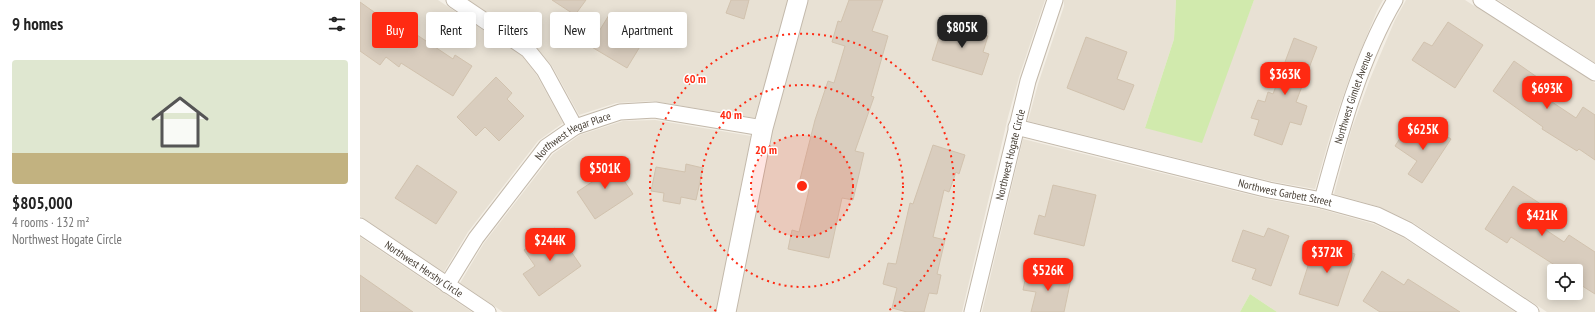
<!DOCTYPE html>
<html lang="en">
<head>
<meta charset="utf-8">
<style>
	:root { --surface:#fff; --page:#f6f6f6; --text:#222; --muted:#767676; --accent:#ff2a12 }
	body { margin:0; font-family:"PT Sans Narrow",sans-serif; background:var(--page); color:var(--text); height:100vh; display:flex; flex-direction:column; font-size:15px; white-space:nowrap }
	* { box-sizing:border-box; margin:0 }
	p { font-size:13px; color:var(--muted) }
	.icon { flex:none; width:22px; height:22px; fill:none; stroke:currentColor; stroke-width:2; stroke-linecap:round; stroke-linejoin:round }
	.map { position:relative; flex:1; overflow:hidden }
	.sheet { display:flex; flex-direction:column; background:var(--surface); width:360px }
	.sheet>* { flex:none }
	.guide { position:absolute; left:12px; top:12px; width:380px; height:36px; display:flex; gap:8px }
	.buttons { position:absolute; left:1187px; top:264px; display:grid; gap:8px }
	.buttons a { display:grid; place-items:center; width:36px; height:36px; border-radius:4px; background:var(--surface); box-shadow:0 2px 10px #0003; font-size:20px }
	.price { position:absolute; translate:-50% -34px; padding:0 9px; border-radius:8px; background:var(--accent); color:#fff; font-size:13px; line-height:26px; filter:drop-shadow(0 1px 2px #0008) }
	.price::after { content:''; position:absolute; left:50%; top:24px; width:12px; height:9px; margin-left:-6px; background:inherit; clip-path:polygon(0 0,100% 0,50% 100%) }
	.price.current { background:#222; color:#fff }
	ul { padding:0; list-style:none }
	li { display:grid; align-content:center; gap:8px; height:212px; padding:0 12px }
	li span { display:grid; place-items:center; height:124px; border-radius:4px; color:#555 }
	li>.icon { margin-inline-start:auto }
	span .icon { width:72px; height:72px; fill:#fffc; stroke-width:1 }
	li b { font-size:17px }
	h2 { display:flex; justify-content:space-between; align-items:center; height:48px; padding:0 12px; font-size:17px }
	.tag { padding:0 14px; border-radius:4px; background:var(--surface); box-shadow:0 2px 10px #0003; font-size:14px; line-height:36px }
	.tag.current { background:var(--accent); color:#fff }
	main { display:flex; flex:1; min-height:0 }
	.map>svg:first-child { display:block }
	.residential { fill:#e8e1d4; fill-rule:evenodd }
	.green { fill:#d1eaad }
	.building { fill:#d9cdbe; stroke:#d1c2ae }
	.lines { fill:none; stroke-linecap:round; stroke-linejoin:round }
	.minor-casing { stroke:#c3b9ab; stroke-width:17 }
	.tertiary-casing { stroke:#c3b9ab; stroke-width:21 }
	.minor { stroke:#fff; stroke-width:15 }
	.tertiary { stroke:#fff; stroke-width:19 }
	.ring { fill:none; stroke:#ff2a12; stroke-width:2; stroke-dasharray:2 4 }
	.labels { text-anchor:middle; stroke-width:3; stroke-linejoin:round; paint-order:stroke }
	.street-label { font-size:11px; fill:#473f35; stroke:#fff }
	.centre { fill:#ff2a12; stroke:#fff; stroke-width:2 }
	.ring-label { font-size:12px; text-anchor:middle; font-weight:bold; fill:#ff2a12; stroke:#fff; stroke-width:3; stroke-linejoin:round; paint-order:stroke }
</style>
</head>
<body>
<main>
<section class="sheet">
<h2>9 homes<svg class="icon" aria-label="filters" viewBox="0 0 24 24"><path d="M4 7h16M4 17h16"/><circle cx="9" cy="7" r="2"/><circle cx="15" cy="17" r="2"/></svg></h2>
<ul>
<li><span style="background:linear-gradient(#dfe7d0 75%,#c2b280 0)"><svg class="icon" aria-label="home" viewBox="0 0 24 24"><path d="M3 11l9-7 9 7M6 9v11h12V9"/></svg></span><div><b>$805,000</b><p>4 rooms · 132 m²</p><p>Northwest Hogate Circle</p></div></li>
</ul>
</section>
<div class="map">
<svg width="1235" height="312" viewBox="0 0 1235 312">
	<rect width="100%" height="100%" fill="#f4efe6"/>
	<path class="residential" d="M0,0H78L162,56L176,74L203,123L178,141L108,232L84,272L0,216Z
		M109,0H428L395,118L293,101L256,103L219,115L192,66L173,43Z
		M448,0H685L659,77L648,117L602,312H376L412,131Z
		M704,0H816L814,39L785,128L874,52L894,0H1023L1017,11L992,71L973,125L955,189L910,181L668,121L678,84L704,6Z
		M1046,0H1105L1235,83V312H1187L1052,222L1020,207L974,194L991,131L1010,79L1035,20ZM1194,271H1216V293H1194Z
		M1138,0H1235V63Z
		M295,120L391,136L356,312H143L100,283L124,243L193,154L220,135L263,121Z
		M663,139L907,199L960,209L1014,224L1044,238L1155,312H917L890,294L880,312H622Z
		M0,237L112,312H0Z"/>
	<path class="green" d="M816,0H894L842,143L785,128L814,39Z
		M890,294L917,312H880Z"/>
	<path class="building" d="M192,0H226L215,15Z
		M371,0H389L384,19L366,13Z
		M489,0H523L512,31L528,36L511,96L514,97L495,151L504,153L493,200L482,198L469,258L428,249L432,230L439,232L449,190L438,187L455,120L468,81L474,83L485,46L472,42L478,21L481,22Z
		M0,2L42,32L45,27L93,59L95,55L112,66L93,96L41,63L39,67L26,57L20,65L0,51Z
		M275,14L293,25L267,68L230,46L249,15L267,26Z
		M584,22L628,36L623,52L629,54L622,75L572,60Z
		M1088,22L1123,45L1095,88L1052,60L1064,42L1072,46Z
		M726,37L767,52L757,79L774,85L764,110L707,88Z
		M934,38L957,47L936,102L947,106L941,125L930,122L922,145L894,135L899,120L891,118L898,100L905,102L908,92L913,94Z
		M1154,61L1187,84L1180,94L1216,118L1223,107L1235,115V160L1219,149L1217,151L1182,129L1183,127L1133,91Z
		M136,77L152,93L147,99L164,116L139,141L125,127L116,136L97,117Z
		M1048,126L1069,140L1076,129L1091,139L1062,183L1048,174L1057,161L1035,146Z
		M573,145L605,155L599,174L596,172L589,192L584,190L573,237L585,240L577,274L581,275L577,294L569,293L564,312H547L532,308L537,288L523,284L528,263L536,264L550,203L553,204Z
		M249,158L273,194L235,219L217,192L235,180L230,171Z
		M326,164L343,168L336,200L321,197L320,204L303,201L304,193L291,191L296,167L325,172Z
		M57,165L97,192L76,224L35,198Z
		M693,185L736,195L724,246L674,234L679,215L685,217Z
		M1153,186L1193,212L1183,228L1204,242L1209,235L1235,252V294L1216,282V271H1204L1151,237L1147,243L1125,229Z
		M195,228L221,266L179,296L163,274L175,266L164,250Z
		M908,228L929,236L911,286L892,279L896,269L872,261L883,230L904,237Z
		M956,241L995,254L978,306L939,294Z
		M667,270L711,279L704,312H671L676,292L663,290Z
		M1022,271L1044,285L1048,279L1100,312H1020L1003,301Z
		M0,275L53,312H0Z"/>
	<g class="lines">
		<defs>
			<g id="minor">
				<path d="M94,0L168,50L184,70L215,127"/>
				<path d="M1121,0L1235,73"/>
				<path id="s1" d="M656,127L909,190L962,200L1017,215L1048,230L1171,312"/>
				<path id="s2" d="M962,200C980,134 1000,59 1035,0"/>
				<path id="s3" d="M0,226L128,312"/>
				<path id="s4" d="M87,285L116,238L186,147L215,127L260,112L295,110L403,128"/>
				<path id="s5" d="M612,312L668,81L695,0"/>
			</g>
			<path id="tertiary" d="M366,312L403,128L438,0"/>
		</defs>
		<use href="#minor" class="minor-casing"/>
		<use href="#tertiary" class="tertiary-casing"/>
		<use href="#minor" class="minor"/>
		<use href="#tertiary" class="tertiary"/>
	</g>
	<circle cx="442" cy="186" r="51" fill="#ff2a12" fill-opacity=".12"/>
	<g class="ring">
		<circle cx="442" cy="186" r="51"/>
		<circle cx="442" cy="186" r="101"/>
		<path d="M356 311A152 152 0 1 1 528 311"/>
	</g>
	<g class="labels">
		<g class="street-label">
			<text dy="4" stroke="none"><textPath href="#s2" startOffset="107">Northwest Gimlet Avenue</textPath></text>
			<text dy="4" stroke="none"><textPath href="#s4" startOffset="199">Northwest Hegar Place</textPath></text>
			<text dy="4" stroke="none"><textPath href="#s5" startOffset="162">Northwest Hogate Circle</textPath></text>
			<text dy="4" stroke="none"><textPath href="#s1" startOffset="277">Northwest Garbett Street</textPath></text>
			<text dy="4" stroke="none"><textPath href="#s3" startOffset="77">Northwest Hershy Circle</textPath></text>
		</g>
	</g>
	<circle cx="442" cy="186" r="6" class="centre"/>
	<g class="ring-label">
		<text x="335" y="83">60 m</text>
		<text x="371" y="119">40 m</text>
		<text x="406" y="154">20 m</text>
	</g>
</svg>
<div class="buttons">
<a><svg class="icon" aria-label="locate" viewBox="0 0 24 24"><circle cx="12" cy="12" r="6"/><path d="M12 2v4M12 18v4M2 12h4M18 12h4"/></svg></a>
</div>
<b class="price current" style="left:602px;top:49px">$805K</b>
<b class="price" style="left:925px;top:96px">$363K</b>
<b class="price" style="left:1187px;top:110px">$693K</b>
<b class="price" style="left:1063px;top:151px">$625K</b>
<b class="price" style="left:245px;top:190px">$501K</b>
<b class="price" style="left:1182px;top:237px">$421K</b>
<b class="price" style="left:190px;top:262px">$244K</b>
<b class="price" style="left:967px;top:274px">$372K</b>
<b class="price" style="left:688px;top:292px">$526K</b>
<div class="guide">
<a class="tag current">Buy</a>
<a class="tag">Rent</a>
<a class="tag">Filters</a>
<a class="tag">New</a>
<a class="tag">Apartment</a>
</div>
</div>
</main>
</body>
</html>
